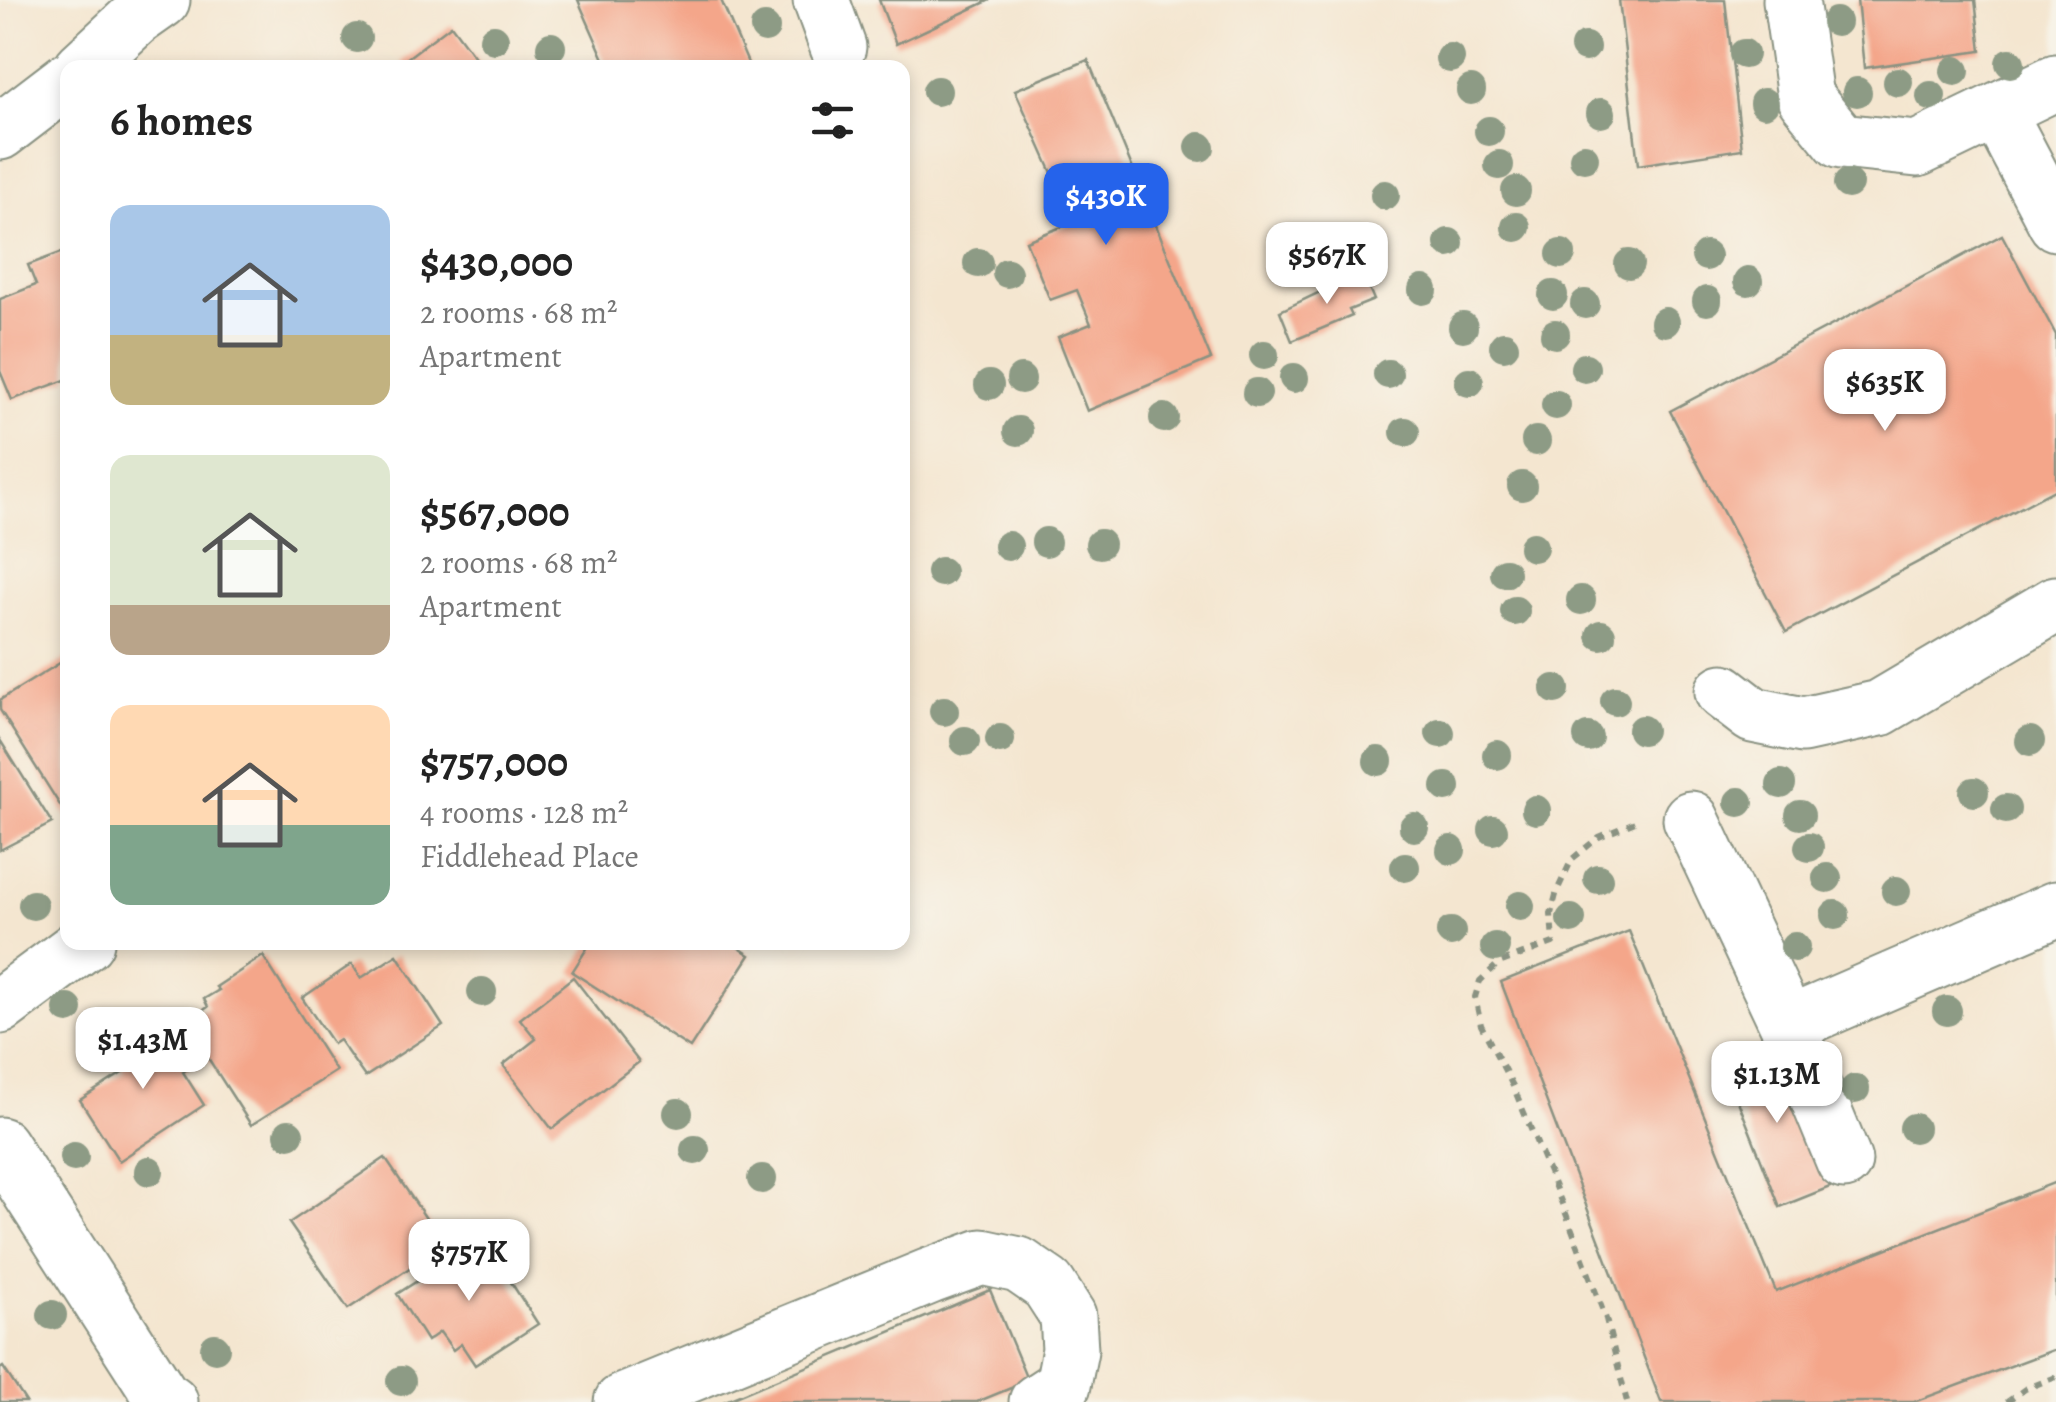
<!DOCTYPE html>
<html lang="en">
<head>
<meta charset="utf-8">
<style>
	:root { --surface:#fff; --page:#f6f6f6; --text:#222; --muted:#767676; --accent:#2563eb }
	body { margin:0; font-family:Alegreya,serif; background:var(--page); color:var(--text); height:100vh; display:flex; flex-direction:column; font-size:38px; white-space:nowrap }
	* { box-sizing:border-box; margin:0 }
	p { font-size:32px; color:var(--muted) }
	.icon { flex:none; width:55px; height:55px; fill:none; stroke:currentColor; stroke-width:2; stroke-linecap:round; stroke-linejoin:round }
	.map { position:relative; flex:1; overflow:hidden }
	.sheet { position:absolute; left:60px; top:60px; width:850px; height:890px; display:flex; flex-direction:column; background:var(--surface); border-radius:20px; box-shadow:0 5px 15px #0003 }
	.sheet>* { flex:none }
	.price { position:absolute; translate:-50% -85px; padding:0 22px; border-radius:20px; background:#fff; color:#222; font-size:32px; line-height:65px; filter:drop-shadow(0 2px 5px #0008) }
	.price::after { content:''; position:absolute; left:50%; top:60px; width:30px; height:22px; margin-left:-15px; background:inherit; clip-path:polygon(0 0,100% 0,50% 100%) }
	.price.selected { background:var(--accent); color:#fff }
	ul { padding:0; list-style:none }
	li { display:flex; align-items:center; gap:30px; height:250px; padding:0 50px }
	li span { display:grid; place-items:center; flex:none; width:280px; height:200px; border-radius:20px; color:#555 }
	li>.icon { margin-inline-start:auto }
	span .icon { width:120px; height:120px; fill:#fffc; stroke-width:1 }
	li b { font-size:42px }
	h2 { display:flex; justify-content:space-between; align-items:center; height:120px; padding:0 50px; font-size:42px }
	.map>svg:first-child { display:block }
	.building { fill:#f4a68a }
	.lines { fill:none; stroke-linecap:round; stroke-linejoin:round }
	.minor-casing { stroke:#8a9282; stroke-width:59 }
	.path { stroke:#8a9282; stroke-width:6; stroke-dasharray:8 8; stroke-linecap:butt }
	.minor { stroke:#fff; stroke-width:55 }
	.tree { fill:#8d9b85 }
</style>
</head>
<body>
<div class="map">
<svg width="2056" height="1402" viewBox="0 0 2056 1402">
	<rect width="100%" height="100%" fill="#f7f3e8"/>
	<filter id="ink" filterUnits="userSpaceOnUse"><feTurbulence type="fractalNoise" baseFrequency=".01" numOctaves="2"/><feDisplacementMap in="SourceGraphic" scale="20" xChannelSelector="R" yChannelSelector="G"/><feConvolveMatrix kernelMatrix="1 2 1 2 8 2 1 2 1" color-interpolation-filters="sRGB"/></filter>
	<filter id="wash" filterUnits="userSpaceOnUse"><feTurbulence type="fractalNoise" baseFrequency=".0048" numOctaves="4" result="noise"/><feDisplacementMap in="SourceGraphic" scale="40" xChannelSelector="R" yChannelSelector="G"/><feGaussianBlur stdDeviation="2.25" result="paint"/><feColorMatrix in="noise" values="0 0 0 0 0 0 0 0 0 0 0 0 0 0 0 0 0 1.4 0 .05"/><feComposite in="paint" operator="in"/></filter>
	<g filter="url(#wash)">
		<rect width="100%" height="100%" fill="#f4e6d0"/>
		<g id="blocks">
			<path class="building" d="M578,0H721L750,68H608Z
				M879,0H990L896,44Z
				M1619,0H1725L1742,149L1638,165Z
				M1857,0H1975L1981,51L1864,68Z
				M451,25L483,68H406L402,62Z
				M1088,60L1211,359L1087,411L1058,337L1091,324L1077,290L1050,300L1026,241L1074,222L1015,90Z
				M2002,235L2056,335V489L1786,632L1670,411Z
				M68,250V379L12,400L0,371V299L36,285L28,265Z
				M1362,272L1374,300L1349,310L1352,316L1292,341L1280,311Z
				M68,658V818L0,710V700Z
				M0,740L52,823L0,850Z
				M1629,931L1776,1292L2056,1182V1349L1914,1402H1661L1501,982Z
				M591,942H730L750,955L690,1048L572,972Z
				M397,955L443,1026L365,1077L339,1040L333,1044L302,998L352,964L361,978Z
				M263,956L336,1071L251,1125L185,1022L208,1007L204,999L219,990L216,987Z
				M573,977L639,1062L552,1129L503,1065L536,1039L520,1019Z
				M159,1019L190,1067L183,1072L204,1105L119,1161L80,1100L124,1072L110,1051Z
				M1775,1045L1830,1187L1780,1207L1724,1066Z
				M385,1158L444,1245L348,1309L289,1223Z
				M483,1239L538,1324L475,1365L461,1344L453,1350L440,1332L427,1341L397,1294Z
				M990,1290L1028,1381L977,1402H723Z
				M3,1367L26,1402H0V1369Z"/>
		</g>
	</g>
	<g filter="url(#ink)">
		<use href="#blocks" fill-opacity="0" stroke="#8a9282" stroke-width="2.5"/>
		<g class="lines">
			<defs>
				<path id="minor" d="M821,0L838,47
					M1791,0L1805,97L1841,141L1917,149L2056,82
					M82,68L135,19L162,0
					M1997,111L2056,223
					M0,132L68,80
					M1723,692L1753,715L1803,725L1880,708L2056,604
					M1691,819L1788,1025L1844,1161
					M0,1006L86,942
					M1788,1025L2056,909
					M0,1145L162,1397L170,1402
					M622,1402L930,1276L982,1257L1019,1265L1048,1285L1068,1316L1070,1350L1063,1385L1037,1402"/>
			</defs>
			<use href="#minor" class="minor-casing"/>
			<path class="path" d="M1627,1402L1606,1319L1565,1211L1513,1086L1481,1025L1475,997L1480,981L1499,963L1553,943L1551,914L1557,891L1572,859L1599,837L1640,820
				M2007,1402L2025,1389L2056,1377"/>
			<use href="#minor" class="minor"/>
		</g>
		<g class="tree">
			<circle cx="1836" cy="22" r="15"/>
			<circle cx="765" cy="28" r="15"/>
			<circle cx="357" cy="38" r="15"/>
			<circle cx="494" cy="39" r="15"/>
			<circle cx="551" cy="47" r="15"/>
			<circle cx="1585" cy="47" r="15"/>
			<circle cx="1744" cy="54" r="15"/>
			<circle cx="1450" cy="58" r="15"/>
			<circle cx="2010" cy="63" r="15"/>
			<circle cx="1955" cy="71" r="15"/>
			<circle cx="1898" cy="82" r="15"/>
			<circle cx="1471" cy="90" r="15"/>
			<circle cx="937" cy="91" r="15"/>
			<circle cx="1857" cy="92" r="15"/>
			<circle cx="1931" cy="96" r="15"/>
			<circle cx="1764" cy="103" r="15"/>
			<circle cx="1601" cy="113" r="15"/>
			<circle cx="1489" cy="131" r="15"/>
			<circle cx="1200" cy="147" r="15"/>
			<circle cx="1584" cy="158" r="15"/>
			<circle cx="1499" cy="165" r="15"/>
			<circle cx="1848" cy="184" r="15"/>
			<circle cx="1516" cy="191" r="15"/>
			<circle cx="1385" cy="195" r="15"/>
			<circle cx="1516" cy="227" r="15"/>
			<circle cx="1449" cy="243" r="15"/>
			<circle cx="1561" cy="254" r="15"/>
			<circle cx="1706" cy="256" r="15"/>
			<circle cx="978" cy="263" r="15"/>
			<circle cx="1629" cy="264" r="15"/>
			<circle cx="1007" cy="273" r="15"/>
			<circle cx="1748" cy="281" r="15"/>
			<circle cx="1423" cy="290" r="15"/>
			<circle cx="1553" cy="295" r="15"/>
			<circle cx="1707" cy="301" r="15"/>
			<circle cx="1585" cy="304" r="15"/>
			<circle cx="1665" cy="322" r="15"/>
			<circle cx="1463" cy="327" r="15"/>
			<circle cx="1555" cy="334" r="15"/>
			<circle cx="1504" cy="346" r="15"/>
			<circle cx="1264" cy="355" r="15"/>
			<circle cx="1585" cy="368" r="15"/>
			<circle cx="1388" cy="374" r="15"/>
			<circle cx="1294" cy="378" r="15"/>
			<circle cx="1021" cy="379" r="15"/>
			<circle cx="1469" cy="382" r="15"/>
			<circle cx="989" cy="385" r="15"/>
			<circle cx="1257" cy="393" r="15"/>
			<circle cx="1556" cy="405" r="15"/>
			<circle cx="1164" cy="418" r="15"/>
			<circle cx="1018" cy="431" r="15"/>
			<circle cx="1405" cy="432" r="15"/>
			<circle cx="1536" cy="441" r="15"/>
			<circle cx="1522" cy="486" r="15"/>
			<circle cx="1046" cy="542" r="15"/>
			<circle cx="1100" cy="544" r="15"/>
			<circle cx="1008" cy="546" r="15"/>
			<circle cx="1533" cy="547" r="15"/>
			<circle cx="941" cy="572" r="15"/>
			<circle cx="1505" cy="573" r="15"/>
			<circle cx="1581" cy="600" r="15"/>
			<circle cx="1515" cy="611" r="15"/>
			<circle cx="1601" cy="635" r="15"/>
			<circle cx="1555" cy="689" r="15"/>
			<circle cx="1615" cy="701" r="15"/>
			<circle cx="944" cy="711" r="15"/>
			<circle cx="1642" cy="730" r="15"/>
			<circle cx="1440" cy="733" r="15"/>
			<circle cx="1588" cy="737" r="15"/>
			<circle cx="1000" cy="739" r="15"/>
			<circle cx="965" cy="741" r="15"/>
			<circle cx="2030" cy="741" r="15"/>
			<circle cx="1497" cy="755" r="15"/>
			<circle cx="1378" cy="761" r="15"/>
			<circle cx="1781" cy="784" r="15"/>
			<circle cx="1446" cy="787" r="15"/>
			<circle cx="1974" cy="792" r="15"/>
			<circle cx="1739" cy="802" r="15"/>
			<circle cx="2006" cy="809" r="15"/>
			<circle cx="1536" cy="810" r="15"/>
			<circle cx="1800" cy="815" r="15"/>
			<circle cx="1414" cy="827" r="15"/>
			<circle cx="1493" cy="830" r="15"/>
			<circle cx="1809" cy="847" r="15"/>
			<circle cx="1451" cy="850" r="15"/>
			<circle cx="1405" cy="867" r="15"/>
			<circle cx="1827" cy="878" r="15"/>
			<circle cx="1598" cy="879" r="15"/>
			<circle cx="1896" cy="891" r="15"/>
			<circle cx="33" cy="905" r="15"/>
			<circle cx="1520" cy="906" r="15"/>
			<circle cx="1835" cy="915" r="15"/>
			<circle cx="1571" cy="919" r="15"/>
			<circle cx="1451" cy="932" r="15"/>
			<circle cx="1495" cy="947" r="15"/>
			<circle cx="1795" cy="947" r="15"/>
			<circle cx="482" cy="992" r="15"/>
			<circle cx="68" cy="1009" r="15"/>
			<circle cx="1947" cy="1011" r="15"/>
			<circle cx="1855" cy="1089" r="15"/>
			<circle cx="678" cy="1113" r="15"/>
			<circle cx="1914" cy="1128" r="15"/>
			<circle cx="289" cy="1134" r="15"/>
			<circle cx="695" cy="1150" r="15"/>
			<circle cx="74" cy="1157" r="15"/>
			<circle cx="149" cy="1171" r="15"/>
			<circle cx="762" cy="1179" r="15"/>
			<circle cx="52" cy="1315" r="15"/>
			<circle cx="215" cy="1348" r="15"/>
			<circle cx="401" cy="1381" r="15"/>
		</g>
	</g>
</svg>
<b class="price selected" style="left:1106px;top:248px">$430K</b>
<b class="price" style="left:1327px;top:307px">$567K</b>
<b class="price" style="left:1885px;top:434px">$635K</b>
<b class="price" style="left:143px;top:1092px">$1.43M</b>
<b class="price" style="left:1777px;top:1126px">$1.13M</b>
<b class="price" style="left:469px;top:1304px">$757K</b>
<section class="sheet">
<h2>6 homes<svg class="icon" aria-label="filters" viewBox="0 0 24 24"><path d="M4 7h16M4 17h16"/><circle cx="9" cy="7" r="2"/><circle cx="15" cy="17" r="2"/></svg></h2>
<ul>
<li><span style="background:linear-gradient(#a9c7e8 65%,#c2b280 0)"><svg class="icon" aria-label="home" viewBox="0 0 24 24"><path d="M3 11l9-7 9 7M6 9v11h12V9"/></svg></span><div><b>$430,000</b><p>2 rooms · 68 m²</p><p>Apartment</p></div></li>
<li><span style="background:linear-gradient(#dfe7d0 75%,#b9a48a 0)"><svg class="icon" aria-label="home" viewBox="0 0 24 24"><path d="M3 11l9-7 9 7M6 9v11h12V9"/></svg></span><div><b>$567,000</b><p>2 rooms · 68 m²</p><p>Apartment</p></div></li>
<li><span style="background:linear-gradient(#ffd9b3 60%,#7fa58c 0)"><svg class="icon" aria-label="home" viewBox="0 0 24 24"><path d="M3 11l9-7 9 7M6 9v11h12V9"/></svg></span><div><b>$757,000</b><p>4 rooms · 128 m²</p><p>Fiddlehead Place</p></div></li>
</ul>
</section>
</div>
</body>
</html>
